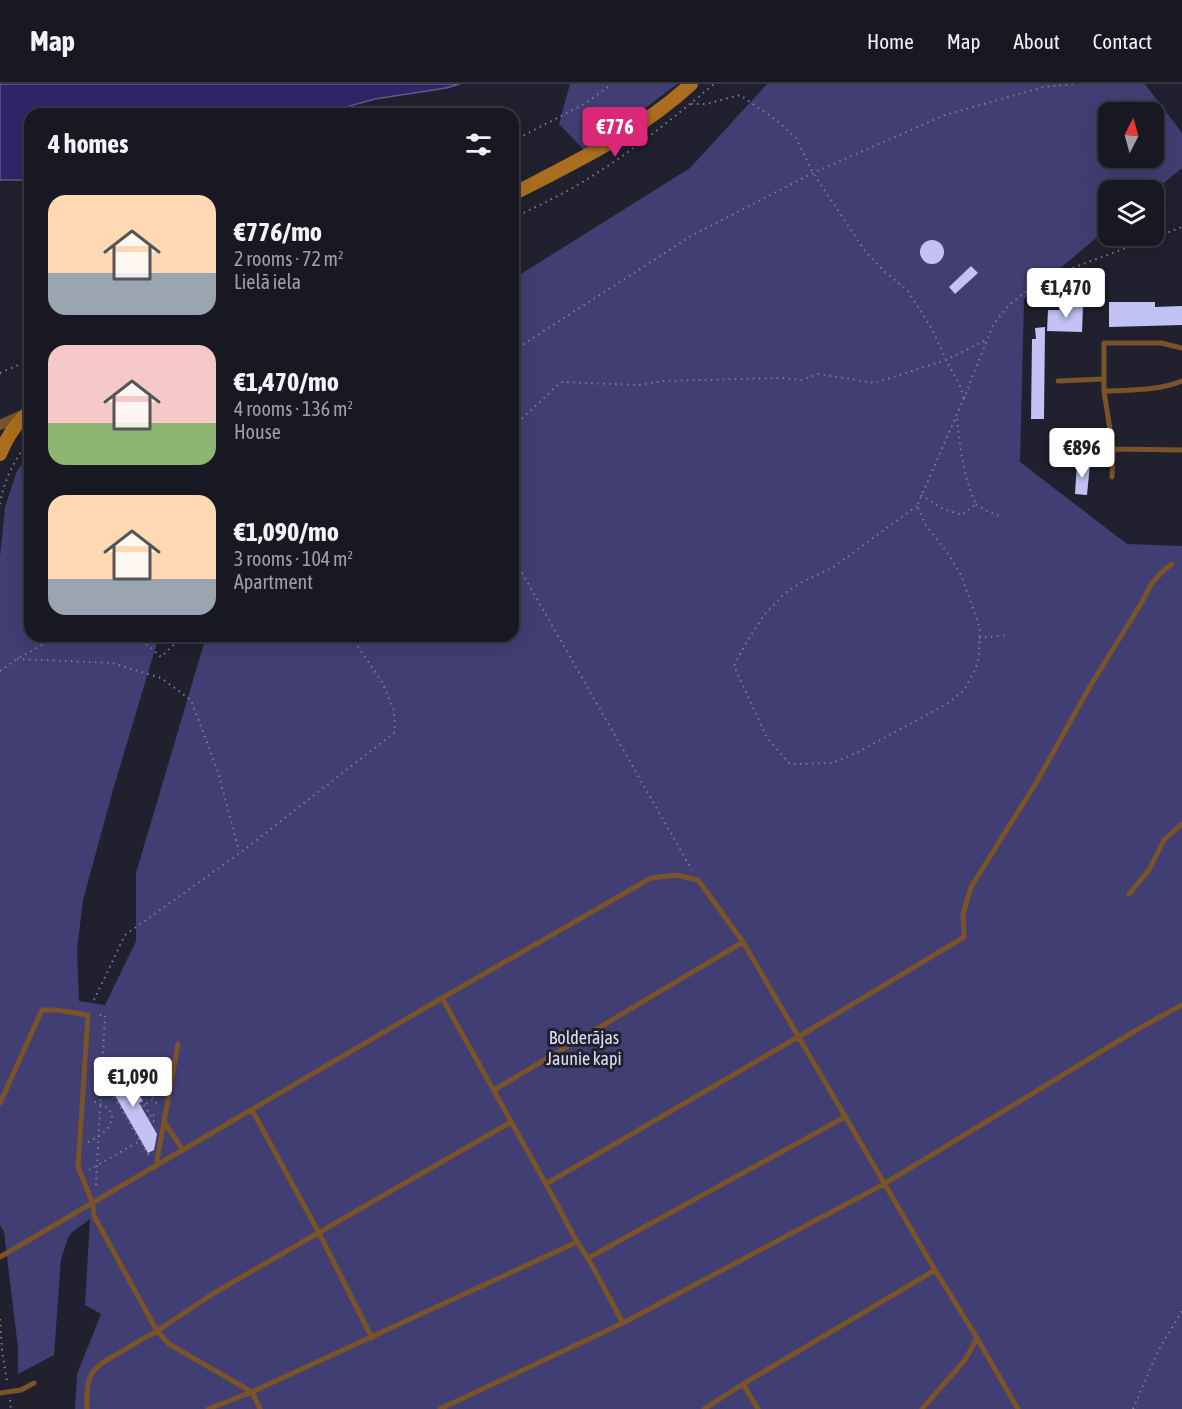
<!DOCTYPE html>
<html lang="en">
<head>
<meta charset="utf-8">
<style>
	:root { --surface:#181823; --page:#252530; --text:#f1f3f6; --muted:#9fa0a6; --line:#363741; --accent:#db2777 }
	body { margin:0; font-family:"Asap Condensed",sans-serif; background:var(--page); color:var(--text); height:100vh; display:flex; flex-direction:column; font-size:22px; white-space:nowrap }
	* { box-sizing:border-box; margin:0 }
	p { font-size:20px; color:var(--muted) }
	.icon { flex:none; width:33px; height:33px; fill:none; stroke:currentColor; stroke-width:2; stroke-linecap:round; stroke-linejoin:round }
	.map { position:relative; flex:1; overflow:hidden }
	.drawer { position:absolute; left:24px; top:24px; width:495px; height:534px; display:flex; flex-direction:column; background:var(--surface); border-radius:18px; box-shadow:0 6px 24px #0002,0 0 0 2px var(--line) }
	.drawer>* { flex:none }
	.needle { width:39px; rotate:6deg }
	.controls { position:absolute; left:1098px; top:18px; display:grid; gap:12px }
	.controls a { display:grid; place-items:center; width:66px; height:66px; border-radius:12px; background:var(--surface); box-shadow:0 6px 24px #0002,0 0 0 2px var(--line); font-size:30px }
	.price { position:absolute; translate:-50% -51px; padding:0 14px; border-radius:6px; background:#fff; color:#222; font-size:20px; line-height:39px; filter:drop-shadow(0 2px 3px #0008) }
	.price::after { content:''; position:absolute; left:50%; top:36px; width:18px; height:14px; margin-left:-9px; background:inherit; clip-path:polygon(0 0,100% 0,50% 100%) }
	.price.active { background:var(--accent); color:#fff }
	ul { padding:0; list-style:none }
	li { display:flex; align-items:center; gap:18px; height:150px; padding:0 24px }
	li span { display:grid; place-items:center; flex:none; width:168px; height:120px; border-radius:18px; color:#555 }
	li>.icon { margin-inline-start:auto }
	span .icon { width:72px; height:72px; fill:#fffc; stroke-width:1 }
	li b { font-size:26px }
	h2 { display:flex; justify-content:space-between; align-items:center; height:72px; padding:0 24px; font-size:26px }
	header { display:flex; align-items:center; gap:36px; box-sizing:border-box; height:84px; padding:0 30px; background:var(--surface); border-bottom:2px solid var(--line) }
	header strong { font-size:28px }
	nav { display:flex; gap:33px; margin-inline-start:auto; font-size:21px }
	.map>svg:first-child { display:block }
	.green { fill:#413e73; fill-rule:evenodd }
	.water { fill:#2f266a; stroke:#60598c; stroke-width:1.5 }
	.building { fill:#c2c3f4 }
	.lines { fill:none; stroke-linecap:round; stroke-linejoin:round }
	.path { stroke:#7e7e8a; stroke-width:2; stroke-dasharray:1.5 4.5; stroke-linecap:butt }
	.lane { stroke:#7a5328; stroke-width:5 }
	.street { stroke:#7a5328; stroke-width:10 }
	.secondary { stroke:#ab6e1e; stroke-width:14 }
	.labels { text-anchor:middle; stroke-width:6; stroke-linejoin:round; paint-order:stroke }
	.park-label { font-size:18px; fill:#dedff4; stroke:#20202f }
</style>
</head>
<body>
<header>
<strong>Map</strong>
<nav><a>Home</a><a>Map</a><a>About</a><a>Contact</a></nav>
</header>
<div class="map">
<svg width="1182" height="1325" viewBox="0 0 1182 1325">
	<rect width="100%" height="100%" fill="#20202f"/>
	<path class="green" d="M570,0H677L631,35L584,66L559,40Z
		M767,0H1145L1182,49V84L1154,107L1108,106V144L1024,215L1020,378L1127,460L1182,462V1325H75L77,1290L101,1230L85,1221L90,1135L72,1148L68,1154L61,1175L54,1271L18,1290V1264L4,1148L0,1141V473L5,423L17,387L30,369V552H159L113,706L83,816L77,865L79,917L105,921L136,857V789L202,566L207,552H513V195L690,84ZM1108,28H1154V74H1108Z"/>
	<path class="water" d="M0,0H460L446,4L375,15L321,30H30V96H0Z"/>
	<path class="building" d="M920 168a12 12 0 1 1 24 0a12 12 0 1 1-24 0Z
		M971,182L978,189L955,210L949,203Z
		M1109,218H1155V223L1182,222V241L1109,243Z
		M1060,221L1083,222L1082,248L1047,247L1048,226H1059Z
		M1045,243L1044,335H1031L1032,255H1036L1035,244Z
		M1077,379L1090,380L1087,411L1075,410Z
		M123,984L143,1017L139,1019L157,1050L154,1066L148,1069L105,994Z"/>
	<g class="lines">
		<path class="path" d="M691,20H706L740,11L776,36L796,54L813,89L865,167L883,186L908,207L933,247L946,276L960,302L964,314
			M513,57L586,19L612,0
			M513,134C534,124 555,114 576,102C625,73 670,37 714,0
			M513,267L691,152L813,89L945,31L1044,3L1073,0
			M0,289L30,276
			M513,343L561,298L639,301L662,297L781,294L801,296L818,290L875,299L946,276L986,256
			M921,411L943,425L962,431L976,420C963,392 960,364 957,334
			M0,420C4,395 15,375 30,355
			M976,420L985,426L999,432
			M917,422L832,484L802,498L785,509L764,531L746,559L734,582L767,654L790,680L833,679L858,668L947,620L964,606L975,586L979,574L980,544L961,491L949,471L925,440L917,422L964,314L993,241L1009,221L1034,201L1059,189L1182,143
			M513,473L692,786
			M137,552L161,573L183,552
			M979,554L1009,551
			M17,575L112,579L161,594L191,616L218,688L239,767
			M0,587L17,575L58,552
			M94,916L125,851L240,769L395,648L394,626L382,598L351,552
			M93,980L134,981L158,1022
			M134,981L164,982
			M127,991L136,985
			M102,992L149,1072
			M134,1002L143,996
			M140,1013L162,1003
			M144,1021L155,1039
			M141,1023L154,1015
			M148,1035L158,1028
			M88,1058C100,1052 113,1045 112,1029L106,1023L91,1016
			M89,1086L141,1056
			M96,1101L105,931H96
			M0,1235L2,1266L7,1298
			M10,1316L11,1325
			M1133,1325L1158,1267L1182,1227"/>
		<path class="lane" d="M1058,297L1104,295
			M1104,307C1131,306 1157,307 1182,297
			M1113,365L1182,366
			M1112,393L1113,365L1104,307V259H1161L1182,264
			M1129,810L1149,786L1164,756L1182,740
			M442,914L546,1100L577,1158L588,1174L623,1239
			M494,1006L743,858
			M0,1019L42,926H57L88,931L78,1083L93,1120L94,1132L157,1247L214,1209L511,1038
			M252,1026L319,1149L372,1254
			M164,1038L183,1066
			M156,1082L178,960
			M546,1100L798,953L964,853L963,830L971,803L1036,699L1089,604L1142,518L1151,500L1164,486L1172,480
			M0,1173L442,914L651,794L676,791L698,796L743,858L935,1186L977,1254L1018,1325
			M588,1174L845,1033
			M743,1300L758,1325
			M0,1309L21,1306L34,1299
			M87,1325C85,1291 91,1284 119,1269C132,1261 144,1254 157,1247L169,1260L252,1308
			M208,1325L252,1308
			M260,1325L252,1308L577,1158
			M440,1325L623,1239L884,1100L1138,945L1182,921
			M704,1325L743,1300L935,1186
			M922,1325L965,1276L977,1254"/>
		<path class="street" d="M0,341L24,330"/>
		<path class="secondary" d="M513,110C575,78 639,48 691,0
			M0,370C7,353 16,338 30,328"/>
	</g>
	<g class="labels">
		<g class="park-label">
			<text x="584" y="960">Bolderājas<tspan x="584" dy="21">Jaunie kapi</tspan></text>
		</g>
	</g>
</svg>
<div class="controls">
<a><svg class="needle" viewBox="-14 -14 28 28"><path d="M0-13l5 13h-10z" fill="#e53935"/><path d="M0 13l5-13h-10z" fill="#9fa0a6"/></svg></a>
<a><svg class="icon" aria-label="layers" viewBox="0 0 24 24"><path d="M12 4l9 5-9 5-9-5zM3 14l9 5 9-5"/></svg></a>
</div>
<b class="price active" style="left:615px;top:74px">€776</b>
<b class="price" style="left:1066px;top:235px">€1,470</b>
<b class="price" style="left:1082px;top:395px">€896</b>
<b class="price" style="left:133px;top:1024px">€1,090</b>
<section class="drawer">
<h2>4 homes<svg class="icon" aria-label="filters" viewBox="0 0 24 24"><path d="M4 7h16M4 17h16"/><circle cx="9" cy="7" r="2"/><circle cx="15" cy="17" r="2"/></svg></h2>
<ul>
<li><span style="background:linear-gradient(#ffd9b3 65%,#9aa5b1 0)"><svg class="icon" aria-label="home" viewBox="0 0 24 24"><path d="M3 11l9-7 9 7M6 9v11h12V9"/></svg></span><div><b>€776/mo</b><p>2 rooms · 72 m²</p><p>Lielā iela</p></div></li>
<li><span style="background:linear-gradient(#f6c9c9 65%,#8fb573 0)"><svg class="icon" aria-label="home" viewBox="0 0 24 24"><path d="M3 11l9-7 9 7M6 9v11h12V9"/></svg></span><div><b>€1,470/mo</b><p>4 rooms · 136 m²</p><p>House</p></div></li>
<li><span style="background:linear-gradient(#ffd9b3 70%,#9aa5b1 0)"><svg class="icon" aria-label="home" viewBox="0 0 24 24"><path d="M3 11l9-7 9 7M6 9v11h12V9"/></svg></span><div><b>€1,090/mo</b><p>3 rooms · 104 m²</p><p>Apartment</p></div></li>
</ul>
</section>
</div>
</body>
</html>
